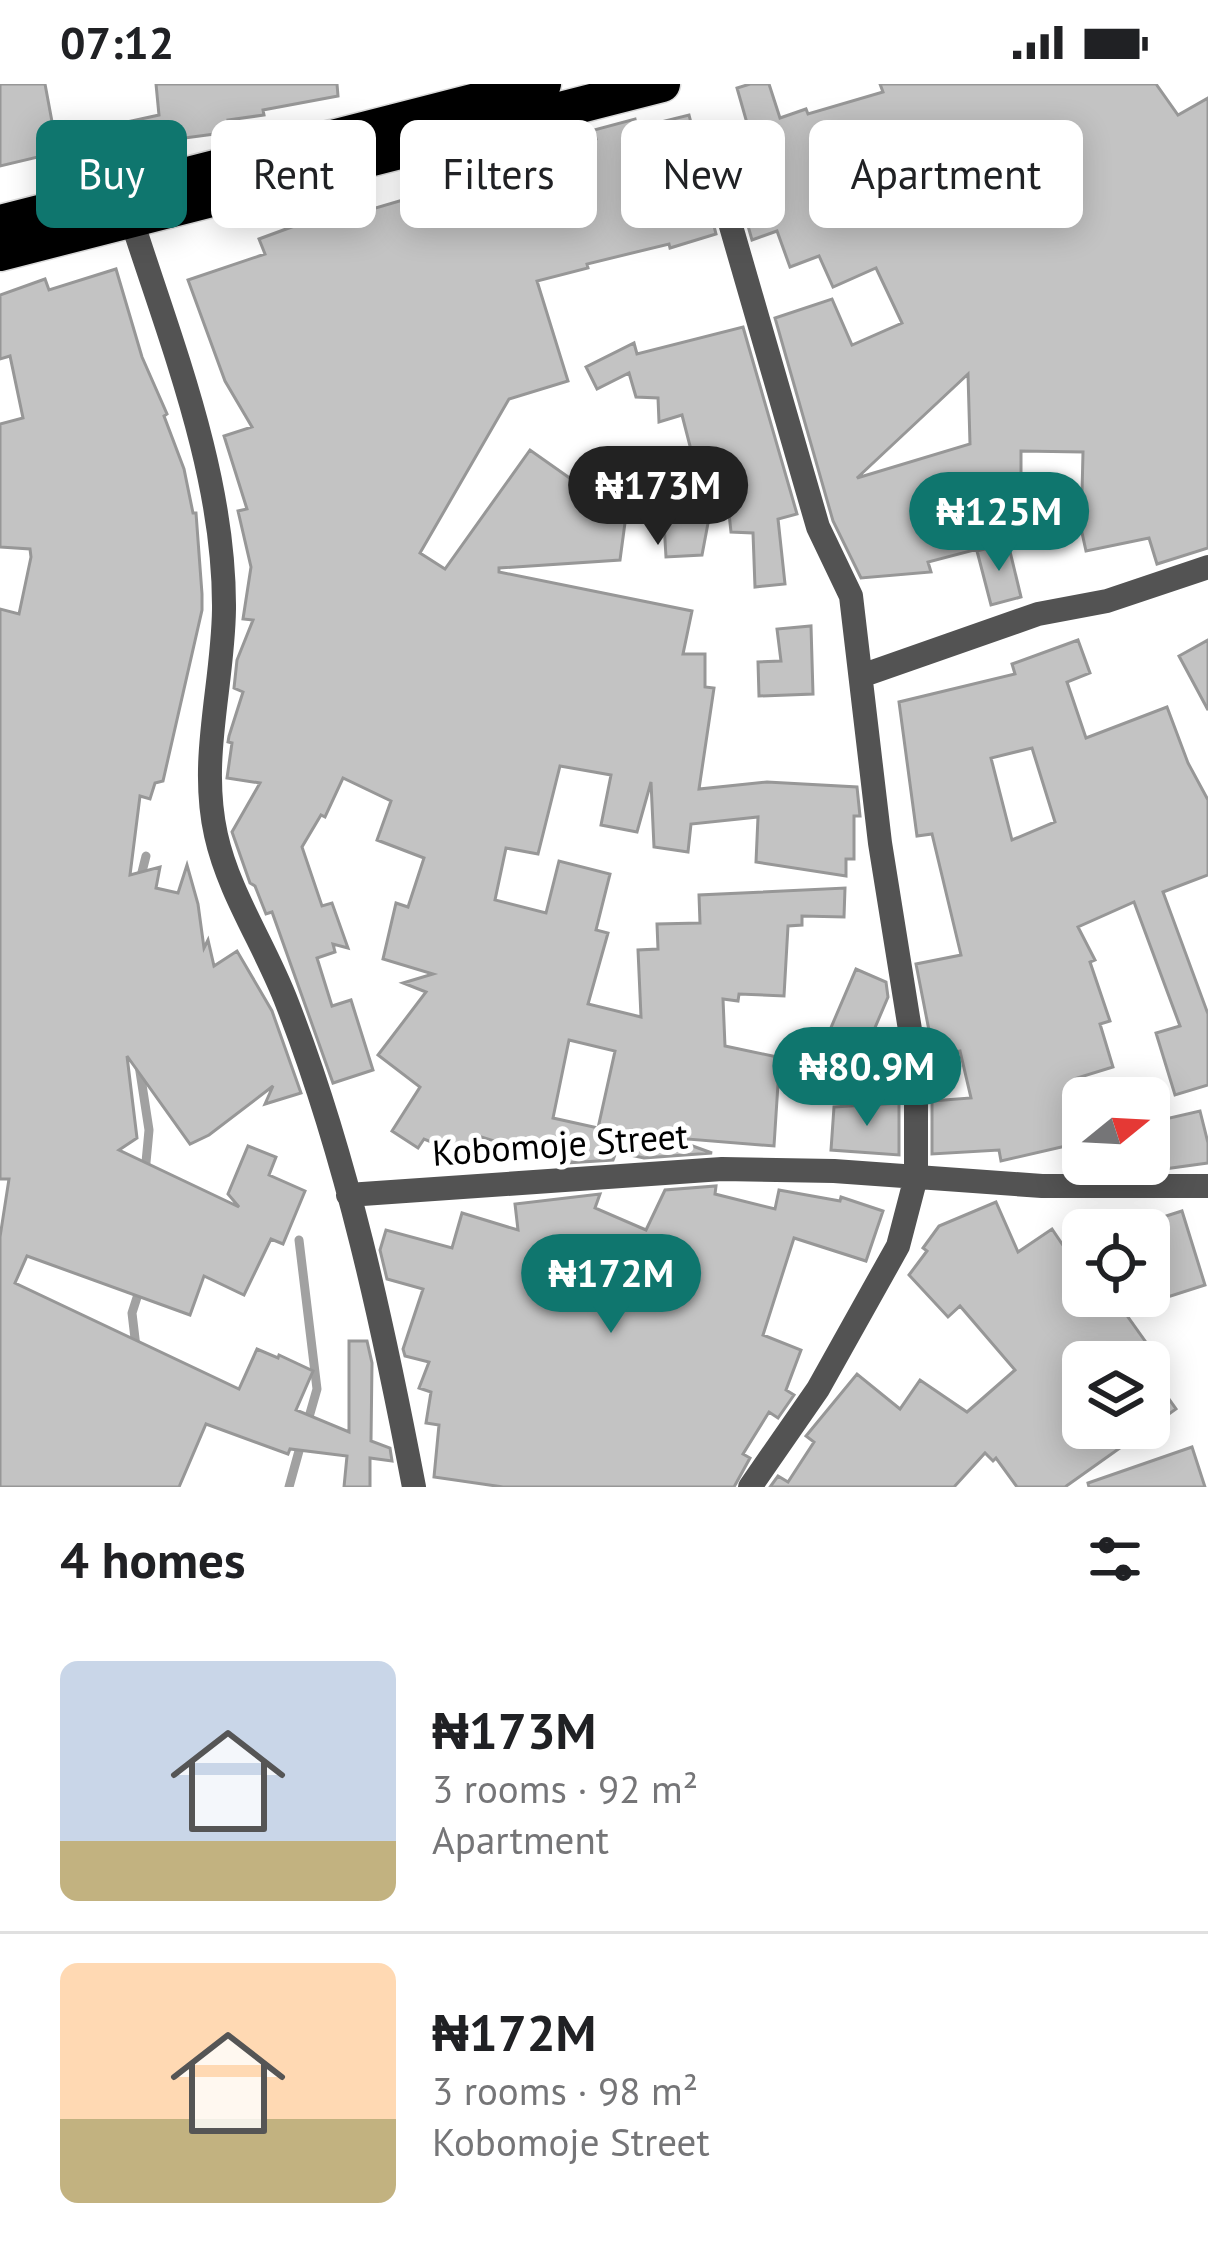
<!DOCTYPE html>
<html lang="en">
<head>
<meta charset="utf-8">
<style>
	:root { --surface:#fff; --page:#f2f2f2; --text:#202124; --muted:#757577; --line:#e0e0e0; --accent:#0f766e }
	body { margin:0; font-family:"PT Sans",sans-serif; background:var(--page); color:var(--text); height:100vh; display:flex; flex-direction:column; font-size:45px; white-space:nowrap }
	* { box-sizing:border-box; margin:0 }
	p { font-size:39px; color:var(--muted) }
	.icon { flex:none; width:66px; height:66px; fill:none; stroke:currentColor; stroke-width:2; stroke-linecap:round; stroke-linejoin:round }
	.map { position:relative; height:1403px; overflow:hidden }
	.sheet { display:flex; flex-direction:column; background:var(--surface); flex:1 }
	.sheet>* { flex:none }
	.guide { position:absolute; left:36px; top:36px; width:1137px; height:108px; display:flex; gap:24px }
	.needle { width:78px; rotate:72deg }
	.buttons { position:absolute; left:1062px; top:993px; display:grid; gap:24px }
	.buttons a { display:grid; place-items:center; width:108px; height:108px; border-radius:18px; background:var(--surface); box-shadow:0 6px 30px #0003; font-size:60px }
	.price { position:absolute; translate:-50% -102px; padding:0 27px; border-radius:42px; background:var(--accent); color:#fff; font-size:39px; line-height:78px; filter:drop-shadow(0 3px 6px #0008) }
	.price::after { content:''; position:absolute; left:50%; top:72px; width:36px; height:27px; margin-left:-18px; background:inherit; clip-path:polygon(0 0,100% 0,50% 100%) }
	.price.current { background:#222; color:#fff }
	ul { padding:0; list-style:none }
	li { display:flex; align-items:center; gap:36px; height:300px; padding:0 60px }
	li+li { border-top:3px solid var(--line) }
	li span { display:grid; place-items:center; flex:none; width:336px; height:240px; border-radius:18px; color:#555 }
	li>.icon { margin-inline-start:auto }
	span .icon { width:144px; height:144px; fill:#fffc; stroke-width:1 }
	li b { font-size:51px }
	h2 { display:flex; justify-content:space-between; align-items:center; height:144px; padding:0 60px; font-size:51px }
	.chip { padding:0 42px; border-radius:18px; background:var(--surface); box-shadow:0 6px 30px #0003; font-size:42px; line-height:108px }
	.chip.current { background:var(--accent); color:#fff }
	.status { display:flex; justify-content:space-between; align-items:center; height:84px; padding:0 60px; background:var(--surface); direction:ltr }
	.status svg { height:33px; fill:currentColor }
	.map>svg:first-child { display:block }
	.lines { fill:none; stroke-linecap:round; stroke-linejoin:round }
	.stream { stroke:#a1a1a1; stroke-width:9 }
	.building { fill:#c3c3c3; stroke:#979797; stroke-width:3; fill-rule:evenodd }
	.highway-casing { stroke:#dbdbdb; stroke-width:39 }
	.street { stroke:#535353; stroke-width:24 }
	.highway { stroke:#000; stroke-width:36 }
	.labels { text-anchor:middle; stroke-width:10; stroke-linejoin:round; paint-order:stroke }
	.street-label { font-size:36px; fill:#000; stroke:#fff }
</style>
</head>
<body>
<div class="status"><b>07:12</b><svg viewBox="0 0 49 12"><path d="M0 12V9h3v3zM5 12V6h3v6zM10 12V3h3v9zM15 12V0h3v12zM26 1h20v11H26zM47 4h2v5h-2z"/></svg></div>
<div class="map">
<svg width="1208" height="1403" viewBox="0 0 1208 1403">
	<rect width="100%" height="100%" fill="#fff"/>
	<g class="lines">
		<path class="stream" d="M140,796L146,772
			M139,981L149,1046L145,1089
			M299,1156L317,1305L307,1340
			M136,1263L132,1229L140,1204
			M289,1403L302,1356"/>
	</g>
	<path class="building" d="M0,0H45L53,43L70,39L76,64L0,82Z
		M156,0H337L338,12L263,26L264,31L228,36L230,48L162,57L82,74L77,49L159,31Z
		M750,0H769L780,34L806,25L808,30L883,8L880,0H1156L1178,31L1208,14V464L1157,480L1149,454L1086,467L1074,412L1082,410L1083,368L1021,367V400L969,398L982,464L928,478L931,488L861,494L833,437L775,234L832,215L852,261L902,239L876,184L833,203L819,172L790,183L777,147L752,156L731,82L720,71L704,75L699,84L716,150L670,164L669,160L587,180L588,184L537,197L568,297L509,315L420,469L445,485L530,366L581,402L629,409L620,476L499,484V488L692,527L683,570H705V603L714,604L699,705L767,698L857,703L860,732H854V775H846V792L756,778L758,733L691,740L688,768L654,763L651,698L637,748L601,741L611,691L560,682L538,770L506,764L495,816L546,829L559,777L610,790L596,846L608,849L588,920L641,933L638,866L658,865L657,840L700,839L699,811L845,804L844,833L802,832V841L788,842L784,912L739,910L738,917L723,915L725,962L815,981L856,885L886,898L888,913L857,986L778,1000L774,1062L688,1055L687,1060L712,1069L644,1074L616,1068L613,1076L566,1079L475,1051L467,1072L424,1055L418,1064L392,1047L420,1003L378,971L426,908L403,899L433,890L383,875L396,819L408,823L424,774L377,756L391,717L343,694L325,733L321,731L302,763L322,822L332,819L348,864L333,860L335,868L317,874L332,922L351,916L373,986L333,999L272,828L266,830L255,802L250,799L232,748L260,699L227,694L232,659L228,658L229,652L243,608L234,604L237,576L253,536L243,535L251,483L238,427L247,425L224,352L252,343L225,297L188,196L265,170L259,155L365,116L369,126L420,111L417,102L509,74L510,78L564,65L596,55L594,46L635,35L637,44L689,31L697,62L749,46L737,4ZM968,290L970,360L857,394ZM569,956L615,967L598,1044L553,1034Z
		M116,185L142,273L167,330L164,332L184,385L193,429H196L202,510V526L163,697L155,699L150,715L140,712L130,791L160,783L156,804L178,809L187,781L198,820L204,864L208,856L214,882L237,867L272,927L301,1009L265,1020L273,1002L209,1051L190,1060L127,972L137,1054L119,1066L239,1123L228,1110L248,1062L276,1073L269,1091L305,1107L283,1160L271,1155L244,1211L204,1192L190,1231L27,1172L15,1199L239,1305L257,1265L278,1274L279,1271L313,1287L296,1326L349,1348V1257H367L372,1279L371,1357L390,1364L392,1377L370,1374V1403H344L347,1372L290,1365L288,1370L206,1340L179,1403H0V1153L9,1095H0V525L19,530L31,473L30,465L0,463V340L23,334L10,272L0,275V211L45,195L49,206Z
		M743,243L797,430L778,435L785,500L755,503L753,449L731,448L722,365L702,471L666,473L663,422L705,420L682,331L659,338L658,314L636,313L629,289L597,305L586,283L634,259L637,270Z
		M1008,459L1021,513L991,521L977,467Z
		M811,542L813,610L759,612L758,578L781,577L777,545Z
		M1078,556L1090,589L1067,598L1086,654L1167,623L1188,679L1208,716V791L1163,808L1208,930V1001L1175,1011L1156,949L1180,942L1134,818L1078,843L1095,876L1090,878L1110,937L1100,940L1113,983L1077,994L1083,1058L1001,1077L999,1066L932,1070V1017L971,1014L960,967L934,972L916,880L961,871L932,750L917,752L899,618L1015,590L1012,580ZM1032,664L1055,738L1012,756L991,674Z
		M1208,556V626L1179,572Z
		M899,1019V1071L831,1066L834,1023Z
		M1200,1027L1208,1059V1079L1164,1085L1152,1038Z
		M716,1102L715,1110L775,1125L779,1106L840,1117L841,1113L883,1127L866,1177L794,1154L763,1251L801,1266L786,1306L794,1311L778,1334L769,1328L743,1370L750,1374L734,1403H503L434,1393L439,1341L426,1339L431,1308L419,1304L429,1278L405,1272L403,1265L423,1205L387,1195L380,1166L386,1146L452,1164L462,1129L518,1146L515,1120L600,1110L595,1124L646,1146L665,1106Z
		M996,1118L1018,1168L1052,1145L1083,1191V1212H1113L1160,1278H1083V1344H1148L1065,1403H1017L996,1374L993,1377L985,1369L954,1403H770L778,1392L788,1398L814,1358L806,1352L857,1290L900,1325L920,1296L967,1328L1015,1286L960,1222L948,1233L909,1191L927,1167L923,1164L939,1142Z
		M1182,1127L1205,1201L1149,1219V1146L1144,1139Z
		M1149,1287L1176,1325L1149,1344Z
		M1192,1363L1205,1403H1089L1088,1399Z"/>
	<g class="lines">
		<defs>
			<path id="highway" d="M0,139L543,0
				M0,169L662,0"/>
		</defs>
		<use href="#highway" class="highway-casing"/>
		<path class="street" d="M715,87L818,443L851,512L880,759L916,983V1093L898,1162L818,1305L750,1403
			M132,137C172,261 225,393 224,525C223,602 199,675 216,751C229,810 266,863 287,919C347,1073 383,1241 414,1403
			M861,592L1038,530L1107,517L1208,483
			M348,1111L722,1085L834,1087L1042,1102H1208"/>
		<use href="#highway" class="highway"/>
	</g>
	<g class="labels">
		<g class="street-label">
			<text transform="translate(560 1060) rotate(-4)" y="13">Kobomoje Street</text>
		</g>
	</g>
</svg>
<div class="buttons">
<a><svg class="needle" viewBox="-14 -14 28 28"><path d="M0-13l5 13h-10z" fill="#e53935"/><path d="M0 13l5-13h-10z" fill="#757577"/></svg></a>
<a><svg class="icon" aria-label="locate" viewBox="0 0 24 24"><circle cx="12" cy="12" r="6"/><path d="M12 2v4M12 18v4M2 12h4M18 12h4"/></svg></a>
<a><svg class="icon" aria-label="layers" viewBox="0 0 24 24"><path d="M12 4l9 5-9 5-9-5zM3 14l9 5 9-5"/></svg></a>
</div>
<b class="price current" style="left:658px;top:464px">₦173M</b>
<b class="price" style="left:999px;top:490px">₦125M</b>
<b class="price" style="left:867px;top:1045px">₦80.9M</b>
<b class="price" style="left:611px;top:1252px">₦172M</b>
<div class="guide">
<a class="chip current">Buy</a>
<a class="chip">Rent</a>
<a class="chip">Filters</a>
<a class="chip">New</a>
<a class="chip">Apartment</a>
</div>
</div>
<section class="sheet">
<h2>4 homes<svg class="icon" aria-label="filters" viewBox="0 0 24 24"><path d="M4 7h16M4 17h16"/><circle cx="9" cy="7" r="2"/><circle cx="15" cy="17" r="2"/></svg></h2>
<ul>
<li><span style="background:linear-gradient(#c9d6e8 75%,#c2b280 0)"><svg class="icon" aria-label="home" viewBox="0 0 24 24"><path d="M3 11l9-7 9 7M6 9v11h12V9"/></svg></span><div><b>₦173M</b><p>3 rooms · 92 m²</p><p>Apartment</p></div></li>
<li><span style="background:linear-gradient(#ffd9b3 65%,#c2b280 0)"><svg class="icon" aria-label="home" viewBox="0 0 24 24"><path d="M3 11l9-7 9 7M6 9v11h12V9"/></svg></span><div><b>₦172M</b><p>3 rooms · 98 m²</p><p>Kobomoje Street</p></div></li>
</ul>
</section>
</body>
</html>
